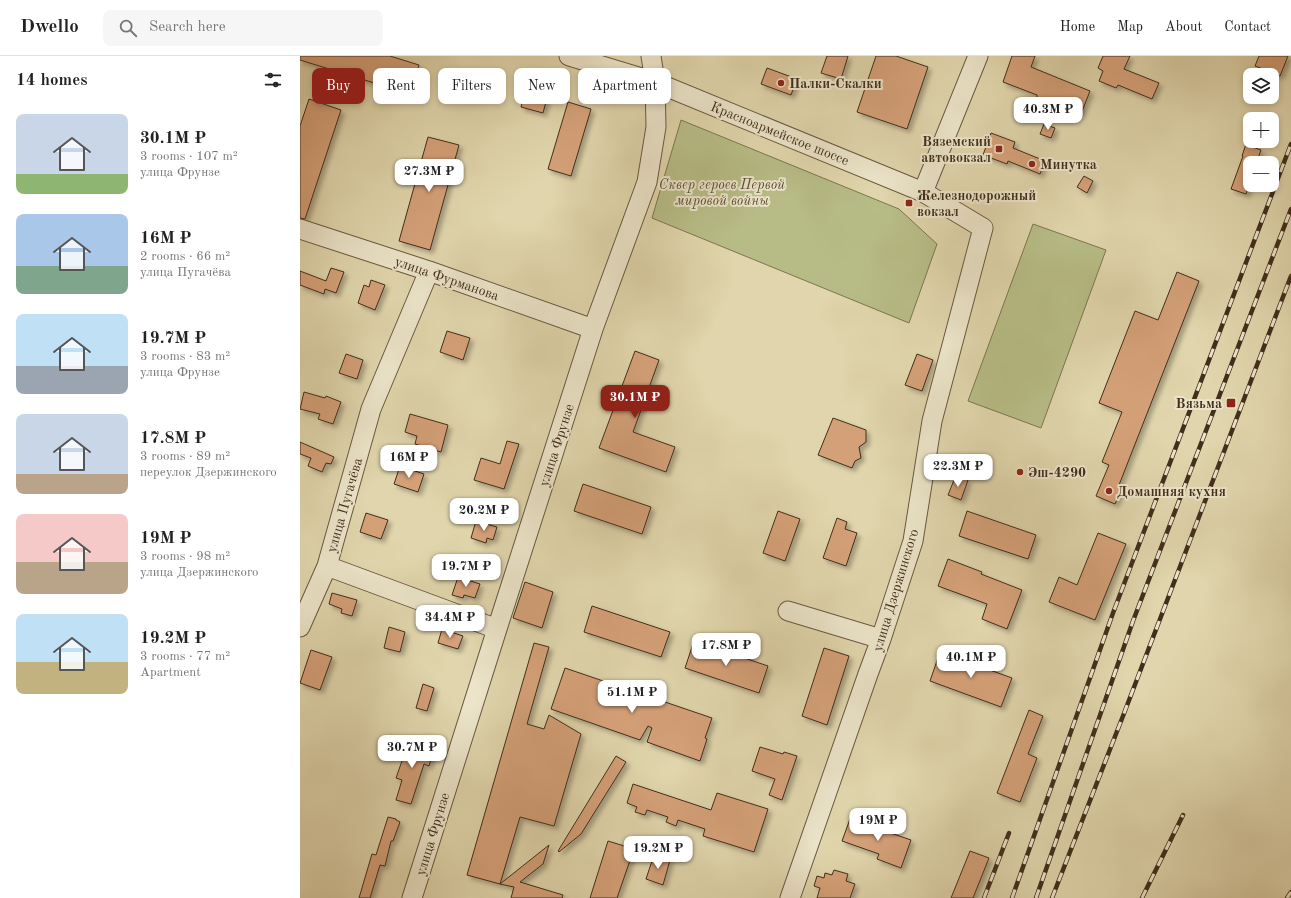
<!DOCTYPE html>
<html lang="en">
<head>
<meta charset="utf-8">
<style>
	:root { --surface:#fff; --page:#f6f6f6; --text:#222; --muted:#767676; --line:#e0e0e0; --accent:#8f2418 }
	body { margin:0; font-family:"Old Standard TT",serif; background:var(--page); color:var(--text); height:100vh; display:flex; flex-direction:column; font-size:15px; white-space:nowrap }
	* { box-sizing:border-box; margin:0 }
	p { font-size:13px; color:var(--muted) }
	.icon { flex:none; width:22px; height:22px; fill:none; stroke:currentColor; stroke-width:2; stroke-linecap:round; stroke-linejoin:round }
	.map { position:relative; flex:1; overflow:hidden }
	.details { display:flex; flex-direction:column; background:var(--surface); width:300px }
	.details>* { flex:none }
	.top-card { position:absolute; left:12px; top:12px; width:380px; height:36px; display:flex; gap:8px }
	.fabs { position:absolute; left:943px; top:12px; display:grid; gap:8px }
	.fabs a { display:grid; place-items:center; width:36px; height:36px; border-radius:8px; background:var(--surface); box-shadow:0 2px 6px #0003; font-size:20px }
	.price { position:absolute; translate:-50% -34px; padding:0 9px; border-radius:8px; background:#fff; color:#222; font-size:13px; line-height:26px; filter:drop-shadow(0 1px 2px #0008) }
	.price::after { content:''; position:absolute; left:50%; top:24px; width:12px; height:9px; margin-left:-6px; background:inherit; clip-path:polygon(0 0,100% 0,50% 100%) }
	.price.selected { background:var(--accent); color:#fff }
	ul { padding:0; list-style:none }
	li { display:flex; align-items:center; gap:12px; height:100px; padding:0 16px }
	li span { display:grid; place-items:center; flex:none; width:112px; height:80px; border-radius:8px; color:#555 }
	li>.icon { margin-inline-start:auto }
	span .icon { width:48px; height:48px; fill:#fffc; stroke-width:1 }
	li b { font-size:17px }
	h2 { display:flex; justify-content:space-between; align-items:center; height:48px; padding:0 16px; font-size:17px }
	.chip { padding:0 14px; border-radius:8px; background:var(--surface); box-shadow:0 2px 6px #0003; font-size:14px; line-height:36px }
	.chip.selected { background:var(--accent); color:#fff }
	header { display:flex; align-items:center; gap:24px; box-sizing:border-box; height:56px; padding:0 20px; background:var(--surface); border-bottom:1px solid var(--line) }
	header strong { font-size:19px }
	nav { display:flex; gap:22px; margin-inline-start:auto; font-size:14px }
	.search { width:280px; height:36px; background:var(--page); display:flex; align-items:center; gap:10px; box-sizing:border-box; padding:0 14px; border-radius:8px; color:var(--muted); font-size:15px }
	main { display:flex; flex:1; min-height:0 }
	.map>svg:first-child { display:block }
	.green { fill:#b7bc86; stroke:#7c7551 }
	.building { fill:#d4a078; stroke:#422e1c; filter:url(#shadow) }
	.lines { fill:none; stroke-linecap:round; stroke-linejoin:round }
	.minor-casing { stroke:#6a5840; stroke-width:21 }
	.minor { stroke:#ebe4c9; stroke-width:19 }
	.rail-casing { stroke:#422e1c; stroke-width:4.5 }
	.rail { stroke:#ebe4c9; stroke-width:3; stroke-dasharray:9; stroke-linecap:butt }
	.poi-dot { fill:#8f2418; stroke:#ebe4c9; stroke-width:1.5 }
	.labels { text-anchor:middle; stroke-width:4; stroke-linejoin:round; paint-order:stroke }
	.poi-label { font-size:14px; font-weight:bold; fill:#422e1c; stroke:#ebe4c9; text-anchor:start }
	.street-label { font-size:14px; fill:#422e1c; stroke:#ebe4c9 }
	.park-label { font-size:14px; font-style:italic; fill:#594a31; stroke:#ebe4c9 }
</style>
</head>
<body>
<header>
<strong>Dwello</strong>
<div class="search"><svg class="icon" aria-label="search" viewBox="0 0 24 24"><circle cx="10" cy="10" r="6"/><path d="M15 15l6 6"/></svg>Search here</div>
<nav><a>Home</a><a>Map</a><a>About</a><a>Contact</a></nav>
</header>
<main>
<section class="details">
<h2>14 homes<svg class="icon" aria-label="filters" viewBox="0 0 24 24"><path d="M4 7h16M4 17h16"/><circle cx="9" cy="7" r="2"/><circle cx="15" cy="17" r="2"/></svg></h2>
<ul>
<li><span style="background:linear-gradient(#c9d6e8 75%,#8fb573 0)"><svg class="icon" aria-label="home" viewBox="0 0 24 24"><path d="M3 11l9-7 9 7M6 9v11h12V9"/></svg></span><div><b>30.1M ₽</b><p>3 rooms · 107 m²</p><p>улица Фрунзе</p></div></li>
<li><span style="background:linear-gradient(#a9c7e8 65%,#7fa58c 0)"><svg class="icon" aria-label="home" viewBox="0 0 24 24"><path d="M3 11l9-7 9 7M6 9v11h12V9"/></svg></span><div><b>16M ₽</b><p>2 rooms · 66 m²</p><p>улица Пугачёва</p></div></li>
<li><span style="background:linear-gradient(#bfe0f5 65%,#9aa5b1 0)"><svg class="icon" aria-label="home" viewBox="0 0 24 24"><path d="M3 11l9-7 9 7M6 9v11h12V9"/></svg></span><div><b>19.7M ₽</b><p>3 rooms · 83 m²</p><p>улица Фрунзе</p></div></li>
<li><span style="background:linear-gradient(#c9d6e8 75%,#b9a48a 0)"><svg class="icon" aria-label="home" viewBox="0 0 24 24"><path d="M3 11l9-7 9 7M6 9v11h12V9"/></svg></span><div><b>17.8M ₽</b><p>3 rooms · 89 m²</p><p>переулок Дзержинского</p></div></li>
<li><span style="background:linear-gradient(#f6c9c9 60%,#b9a48a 0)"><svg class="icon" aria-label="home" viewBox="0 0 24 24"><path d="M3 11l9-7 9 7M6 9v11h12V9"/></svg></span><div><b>19M ₽</b><p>3 rooms · 98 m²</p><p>улица Дзержинского</p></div></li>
<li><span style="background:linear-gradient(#bfe0f5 60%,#c2b280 0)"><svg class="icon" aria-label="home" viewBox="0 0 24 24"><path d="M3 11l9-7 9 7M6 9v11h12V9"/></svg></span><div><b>19.2M ₽</b><p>3 rooms · 77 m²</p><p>Apartment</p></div></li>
</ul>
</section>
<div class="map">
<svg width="991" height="842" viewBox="0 0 991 842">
	<defs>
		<filter id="shadow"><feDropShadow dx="3.5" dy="3.5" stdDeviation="2" flood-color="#0004"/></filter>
	</defs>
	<rect width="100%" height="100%" fill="#e0d5ac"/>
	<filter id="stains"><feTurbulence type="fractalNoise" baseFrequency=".005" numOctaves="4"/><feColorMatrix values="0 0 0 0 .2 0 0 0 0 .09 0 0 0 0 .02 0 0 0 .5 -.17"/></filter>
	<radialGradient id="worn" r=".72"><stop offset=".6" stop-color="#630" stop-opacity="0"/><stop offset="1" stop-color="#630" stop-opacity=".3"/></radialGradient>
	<path class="green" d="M381,64L599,153L637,188L609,267L352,162Z
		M733,168L806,194L741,372L668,345Z"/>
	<path class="building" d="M0,0H90L119,9L110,38L0,4Z
		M527,0H548L541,23L521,17Z
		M576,0H596L628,11L607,73L557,56Z
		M712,0H735L731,11L790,35L781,58L737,41V39L703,26Z
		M803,0H830L824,13L859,27L852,43L818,29L816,32L799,25L803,15L798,12Z
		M959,0H988L980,20L955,10Z
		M467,12L497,23L491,39L461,28Z
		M225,36L247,42L243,57L221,51Z
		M9,43L41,54L5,163L0,162V70Z
		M268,46L291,53L271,120L248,113Z
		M744,68L755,72L751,82L740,78Z
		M691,77L715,86L713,92L745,105L740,118L708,105L707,108L683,99Z
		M128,81L159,89L130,194L99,185Z
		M949,85L950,90L961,94L957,105L950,103V126L946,138L931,133L943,100H942L946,88L948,89Z
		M784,120L793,125L787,137L777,131Z
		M31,212L44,216L36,237L25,233L24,238L0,229V215L26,225Z
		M877,216L899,225L819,429L823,430L815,448L796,440L809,409L802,406L822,356L799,347L835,255L858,264Z
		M71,224L85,229L75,254L58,247L64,229L69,231Z
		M147,275L170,282L163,304L140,296Z
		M335,295L359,304L333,376L375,391L366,416L299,392Z
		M46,298L63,304L57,323L39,317Z
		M617,298L633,304L622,335L605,329Z
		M4,336L25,342L26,340L41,346L33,368L18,363L20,358L0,353Z
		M110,358L148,369L141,396L115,388L117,380L105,376Z
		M533,362L566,374V386L559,391L561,402L555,405L552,412L518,399Z
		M207,385L219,388L204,433L174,424L181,402L200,408Z
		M0,386L34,401L31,408L26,407L22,416L8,410L11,402L0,398Z
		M100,410L124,418L118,436L94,428Z
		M656,419L668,424L661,444L648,439Z
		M283,428L351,451L342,478L274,455Z
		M478,455L500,463L485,505L463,497Z
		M667,455L736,479L728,503L659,480Z
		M66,457L88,464L81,483L60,476Z
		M537,462L547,466L545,473L557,477L546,510L523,502Z
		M176,465L197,471L193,484L187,482L186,487L171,482Z
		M798,477L826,488L795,564L749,546L759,521L777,529Z
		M648,503L682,516L681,518L722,534L707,573L682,563L687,548L638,530Z
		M158,521L180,528L175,542L164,539L163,542L152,539Z
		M225,526L253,536L242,572L213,562Z
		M32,537L57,544L52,560L41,557L42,553L29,548Z
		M292,550L370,576L361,601L284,576Z
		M89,571L105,576L100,596L84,592Z
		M142,573L163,580L158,593L138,587Z
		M394,585L468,610L459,637L385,612Z
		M234,587L249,591L227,668L244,673L249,659L281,678L254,770L220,761L200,828L167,819Z
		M524,592L549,600L527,669L502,660Z
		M11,594L32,601L20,634L0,627Z
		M640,596L712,622L701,651L630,625Z
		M265,612L412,662L405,682L407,683L400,705L347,686L352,672L348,670L340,684L251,653Z
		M123,628L134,632L127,655L116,652Z
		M729,654L743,660L728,698L737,702L720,746L697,737Z
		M106,684L134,693L129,710L124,708L111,748L96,744L102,724L96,722L103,702L100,701Z
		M460,691L483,698L484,696L497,700L482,744L469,739L475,723L452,715Z
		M316,700L326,706L281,778L259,796L258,795Z
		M333,728L411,754L417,737L468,753L454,796L403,780L405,773L378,764L376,770L366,766L368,761L347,754L345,759L335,756L337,751L327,747Z
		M88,761L96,763V764L100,766L93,785H91L85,810L80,809L70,842H59L72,798L76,799Z
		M550,763L611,784L601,812L577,803L579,798L542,785Z
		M308,785L334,793L317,842H290Z
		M249,789L243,808L220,826L263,839L262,842H211L214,831L200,828Z
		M670,795L689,802L673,842H651Z
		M354,799L370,804L363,829L346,823Z
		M534,814L548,818L546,825L555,828L550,842H517L520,832L514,830L517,820L524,822L525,817L532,819Z"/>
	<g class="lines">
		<defs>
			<path id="minor" d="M269,0L355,26L623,136L683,172L632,365L613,485L581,583L568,618L490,842
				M623,136L678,0
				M0,173L129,215L293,273
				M27,510L197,573
				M488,555L581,583
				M0,571L27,510L71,353L129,215
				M112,842L197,573L293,273L347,126L356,71L355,26L351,0"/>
		</defs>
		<use href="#minor" class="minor-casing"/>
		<use href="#minor" class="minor"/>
		<defs>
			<path id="rail" d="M684,842L709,777
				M712,842L813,557L991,88
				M736,842L833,565L991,153
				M752,842L823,660L991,220
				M842,842L883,759
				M987,842L991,836"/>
		</defs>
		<use href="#rail" class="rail-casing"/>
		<use href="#rail" class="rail"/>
	</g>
	<g class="poi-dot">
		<circle cx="481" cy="27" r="4"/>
		<rect x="695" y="89" width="8" height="8" rx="2"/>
		<circle cx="732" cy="108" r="4"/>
		<rect x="605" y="143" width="8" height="8" rx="2"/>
		<rect x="926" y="342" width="10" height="10" rx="2"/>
		<circle cx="720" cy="416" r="4"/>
		<circle cx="809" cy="435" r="4"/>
	</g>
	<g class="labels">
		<g class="poi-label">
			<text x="489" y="32">Палки-Скалки</text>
			<text x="691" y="90" text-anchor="end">Вяземский<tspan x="691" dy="16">автовокзал</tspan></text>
			<text x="740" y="113">Минутка</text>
			<text x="617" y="144">Железнодорожный<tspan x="617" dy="16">вокзал</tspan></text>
			<text x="922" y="352" text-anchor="end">Вязьма</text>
			<text x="728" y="421">Эш-4290</text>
			<text x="817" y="440">Домашняя кухня</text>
		</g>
		<g class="street-label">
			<text transform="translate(480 77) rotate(22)" y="5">Красноармейское шоссе</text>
			<text transform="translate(147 222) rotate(19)" y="5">улица Фурманова</text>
			<text transform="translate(256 389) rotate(-72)" y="5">улица Фрунзе</text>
			<text transform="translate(44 449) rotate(-74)" y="5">улица Пугачёва</text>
			<text transform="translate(595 534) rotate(-73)" y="5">улица Дзержинского</text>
			<text transform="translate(132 778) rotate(-73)" y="5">улица Фрунзе</text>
		</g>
		<g class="park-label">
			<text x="422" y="133">Сквер героев Первой<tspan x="422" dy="16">мировой войны</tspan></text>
		</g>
	</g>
	<rect width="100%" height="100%" filter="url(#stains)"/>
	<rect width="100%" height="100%" fill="url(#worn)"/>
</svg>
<div class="fabs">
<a><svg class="icon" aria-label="layers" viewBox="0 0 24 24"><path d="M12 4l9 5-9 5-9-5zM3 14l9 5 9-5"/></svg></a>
<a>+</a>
<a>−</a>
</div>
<b class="price" style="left:748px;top:75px">40.3M ₽</b>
<b class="price" style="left:129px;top:137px">27.3M ₽</b>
<b class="price selected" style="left:335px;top:363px">30.1M ₽</b>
<b class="price" style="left:109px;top:423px">16M ₽</b>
<b class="price" style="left:658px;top:432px">22.3M ₽</b>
<b class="price" style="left:184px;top:476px">20.2M ₽</b>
<b class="price" style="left:166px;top:532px">19.7M ₽</b>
<b class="price" style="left:150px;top:583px">34.4M ₽</b>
<b class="price" style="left:426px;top:611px">17.8M ₽</b>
<b class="price" style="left:671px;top:623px">40.1M ₽</b>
<b class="price" style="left:332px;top:658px">51.1M ₽</b>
<b class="price" style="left:112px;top:713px">30.7M ₽</b>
<b class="price" style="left:578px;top:786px">19M ₽</b>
<b class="price" style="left:358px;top:814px">19.2M ₽</b>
<div class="top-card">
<a class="chip selected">Buy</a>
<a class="chip">Rent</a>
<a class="chip">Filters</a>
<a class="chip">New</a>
<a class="chip">Apartment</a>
</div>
</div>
</main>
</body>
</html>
